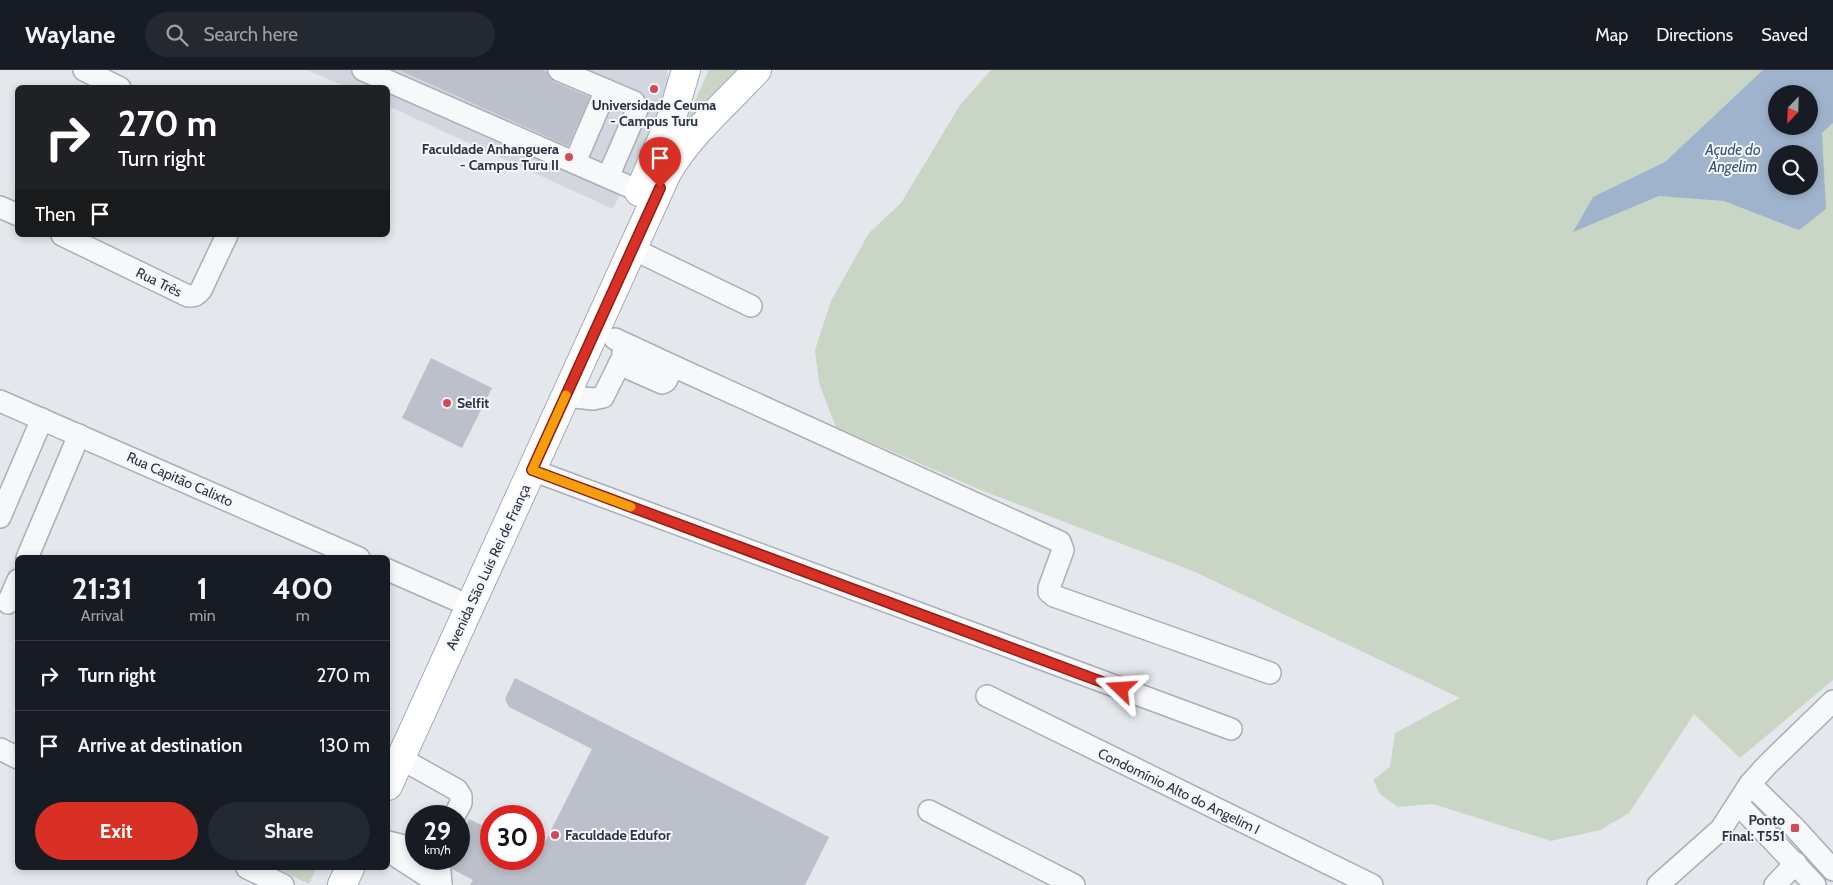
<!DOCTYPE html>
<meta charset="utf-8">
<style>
body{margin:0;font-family:Cabin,sans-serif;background:#242831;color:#f1f3f6;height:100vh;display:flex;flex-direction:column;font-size:19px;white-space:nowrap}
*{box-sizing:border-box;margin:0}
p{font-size:16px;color:#9ea1a6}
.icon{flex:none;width:28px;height:28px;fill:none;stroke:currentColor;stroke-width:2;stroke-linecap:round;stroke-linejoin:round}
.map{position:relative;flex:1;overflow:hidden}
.details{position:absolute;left:15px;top:485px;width:375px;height:315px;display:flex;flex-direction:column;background:#171b24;border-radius:8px;box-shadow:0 2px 8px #0003}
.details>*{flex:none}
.guide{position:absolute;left:15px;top:15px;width:375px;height:152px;border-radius:8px;box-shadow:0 2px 8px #0003;background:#202124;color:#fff;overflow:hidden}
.needle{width:32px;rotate:203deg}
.fabs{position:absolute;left:1768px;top:15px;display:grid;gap:10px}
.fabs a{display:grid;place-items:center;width:50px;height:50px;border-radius:50%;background:#171b24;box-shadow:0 2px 8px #0003;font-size:25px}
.speed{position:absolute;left:405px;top:735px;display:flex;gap:10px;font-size:25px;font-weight:700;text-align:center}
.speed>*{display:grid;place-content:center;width:65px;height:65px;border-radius:50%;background:#171b24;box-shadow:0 2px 8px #0003;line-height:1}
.speed small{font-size:12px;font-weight:400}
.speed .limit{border:8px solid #d22;background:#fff;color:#111}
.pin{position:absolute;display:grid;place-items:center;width:42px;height:42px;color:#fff;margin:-51px -21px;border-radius:50% 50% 50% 0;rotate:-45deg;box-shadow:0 0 5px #0007}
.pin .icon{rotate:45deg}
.me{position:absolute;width:55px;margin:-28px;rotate:290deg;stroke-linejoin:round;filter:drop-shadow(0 0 4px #0008)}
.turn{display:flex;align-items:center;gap:18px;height:105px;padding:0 20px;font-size:22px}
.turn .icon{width:65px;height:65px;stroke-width:2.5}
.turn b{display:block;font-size:35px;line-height:42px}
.then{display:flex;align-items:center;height:48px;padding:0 20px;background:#0003;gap:10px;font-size:19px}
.eta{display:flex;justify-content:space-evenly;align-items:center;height:85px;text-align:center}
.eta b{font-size:30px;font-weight:700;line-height:35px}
.cta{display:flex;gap:10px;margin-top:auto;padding:10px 20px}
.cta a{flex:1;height:58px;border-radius:30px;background:#d93025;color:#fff;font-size:20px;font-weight:700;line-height:58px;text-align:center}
.cta a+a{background:#242831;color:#f1f3f6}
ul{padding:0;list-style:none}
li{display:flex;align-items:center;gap:15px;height:70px;padding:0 20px;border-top:1px solid #363941}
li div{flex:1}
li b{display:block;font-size:19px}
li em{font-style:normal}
header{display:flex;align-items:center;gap:30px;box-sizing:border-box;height:70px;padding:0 25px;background:#171b24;border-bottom:1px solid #363941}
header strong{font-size:24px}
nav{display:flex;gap:28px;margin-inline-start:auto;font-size:18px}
.search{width:350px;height:45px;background:#242831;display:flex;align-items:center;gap:12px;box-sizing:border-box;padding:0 18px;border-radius:28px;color:#9ea1a6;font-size:19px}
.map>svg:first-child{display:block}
.built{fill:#d2d6de}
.green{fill:#c9d6c5;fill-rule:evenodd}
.water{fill:#9fb4cc;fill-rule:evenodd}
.building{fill:#bbc0ca}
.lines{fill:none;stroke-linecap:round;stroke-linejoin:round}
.minor-casing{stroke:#a9aeb7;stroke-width:24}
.major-casing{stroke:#a3abb8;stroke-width:30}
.minor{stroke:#f7f8fa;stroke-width:21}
.major{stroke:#fff;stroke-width:28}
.route-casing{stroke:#8d1f18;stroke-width:12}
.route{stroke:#d93025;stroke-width:9}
.slow{stroke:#f59e0b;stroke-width:9}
.poi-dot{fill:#d1495b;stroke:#f4f6f9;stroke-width:2}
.labels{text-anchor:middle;stroke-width:4;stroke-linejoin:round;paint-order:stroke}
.poi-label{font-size:14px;font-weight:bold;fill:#2b3445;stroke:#f4f6f9;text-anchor:end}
.street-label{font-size:14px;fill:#2b3445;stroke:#f4f6f9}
.water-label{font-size:15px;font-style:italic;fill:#34527a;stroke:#f4f6f9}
</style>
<header>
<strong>Waylane</strong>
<div class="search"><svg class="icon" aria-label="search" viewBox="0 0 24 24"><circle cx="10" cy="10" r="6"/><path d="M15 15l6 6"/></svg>Search here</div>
<nav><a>Map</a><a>Directions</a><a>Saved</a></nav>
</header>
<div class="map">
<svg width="1833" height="815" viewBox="0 0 1833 815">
<rect width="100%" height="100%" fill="#e4e7ec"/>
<polygon class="built" points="307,0 667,0 668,9 666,29 613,139 388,36 388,18 347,17"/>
<g class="green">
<polygon points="709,0 744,0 681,64 682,59"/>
<path d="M 991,0 L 1833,0 L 1833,610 L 1740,688 L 1694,644 L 1629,743 L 1600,760 L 1551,771 L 1433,734 L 1398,737 L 1380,724 L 1373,710 L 1390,697 L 1395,663 L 1460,628 L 1193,501 L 978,419 L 836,357 L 819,313 L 815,280 L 831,231 L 869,163 L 901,133 L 960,35 ZM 1776,24 L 1809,24 L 1809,56 L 1776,56 ZM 1776,84 L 1809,84 L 1809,116 L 1776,116 Z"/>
<polygon points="276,798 316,798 309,814"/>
</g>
<path class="water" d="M 1763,0 L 1833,0 L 1833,53 L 1822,63 L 1826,139 L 1799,160 L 1724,131 L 1659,126 L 1573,162 L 1593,127 L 1665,92 ZM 1776,24 L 1809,24 L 1809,56 L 1776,56 ZM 1776,84 L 1809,84 L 1809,116 L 1776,116 Z"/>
<g class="building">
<polygon points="399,0 543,0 547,2 549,8 554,12 590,27 568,76"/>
<polygon points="431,288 492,318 462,378 402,348"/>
<polygon points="515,608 829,767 805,815 470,815 473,810 452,799 452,789 459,789 459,772 469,749 491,760 491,789 534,789 534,782 539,784 592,679 509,637 505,629"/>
</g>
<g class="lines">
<g class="minor-casing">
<g id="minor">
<polyline points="84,0 120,18"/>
<polyline points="363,0 639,121"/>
<polyline points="559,0 634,32 637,40 608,107"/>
<polyline points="575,92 606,20"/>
<polyline points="0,137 18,145"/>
<path d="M 62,165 L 188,226 C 195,226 197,225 201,220 L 227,165"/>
<polyline points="633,179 751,236"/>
<polyline points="615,269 673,296 666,311 662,313 619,294"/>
<polyline points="673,296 1060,472 1063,480 1049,518 1049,522 1054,526 1270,603"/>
<polyline points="566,326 593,329 603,327 623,287 623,282"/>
<polyline points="0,331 359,488"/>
<polyline points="532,400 1231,659"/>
<polyline points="0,447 42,349"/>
<polyline points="27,488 79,365"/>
<polyline points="388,500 454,529"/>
<polyline points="8,533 18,510"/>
<polyline points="987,626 1372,815"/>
<polyline points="0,679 18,688"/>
<polyline points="400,688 457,720 461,726 461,733 454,746"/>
<polyline points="1750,714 1795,758 1833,800"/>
<polyline points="1738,734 1815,815"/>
<polyline points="929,741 1074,815"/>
<polyline points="388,772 416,779"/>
<polyline points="388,781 441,815"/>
<polyline points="439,789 441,815"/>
<polyline points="247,798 283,815"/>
<polyline points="1658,815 1721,759 1750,714 1767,695 1833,631"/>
<polyline points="1775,815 1796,793"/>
</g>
</g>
<g class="major-casing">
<g id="major">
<polyline points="639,122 673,44 686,0"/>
<path d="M 388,716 L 667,103 C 690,63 726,34 757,0"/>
<polyline points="342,815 350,798"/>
</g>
</g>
<use href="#minor" class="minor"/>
<use href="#major" class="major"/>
</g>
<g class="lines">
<g class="route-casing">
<polyline id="route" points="660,118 532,400 1121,619"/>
</g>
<use href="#route" class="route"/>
<polyline class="slow" points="566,325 532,400 631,437"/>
</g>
<g class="poi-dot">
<circle cx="654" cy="19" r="5"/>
<circle cx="569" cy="87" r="5"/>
<circle cx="447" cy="333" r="5"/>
<rect x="1790" y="753" width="10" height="10" rx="2.5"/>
<circle cx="555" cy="765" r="5"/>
</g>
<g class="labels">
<g class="poi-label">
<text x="654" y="40" text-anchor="middle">Universidade Ceuma<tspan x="654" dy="16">- Campus Turu</tspan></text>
<text x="559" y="84">Faculdade Anhanguera<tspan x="559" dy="16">- Campus Turu II</tspan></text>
<text x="457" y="338" text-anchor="start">Selfit</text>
<text x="1785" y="755">Ponto<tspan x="1785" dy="16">Final: T551</tspan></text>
<text x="565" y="770" text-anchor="start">Faculdade Edufor</text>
</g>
<g class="street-label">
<text transform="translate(159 212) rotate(26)" y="5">Rua Três</text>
<text transform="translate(180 409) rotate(24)" y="5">Rua Capitão Calixto</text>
<text transform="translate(488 497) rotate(-65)" y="5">Avenida São Luís Rei de França</text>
<text transform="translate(1179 721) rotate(26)" y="5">Condomínio Alto do Angelim I</text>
</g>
<g class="water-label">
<text x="1733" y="85">Açude do<tspan x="1733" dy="17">Angelim</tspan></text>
</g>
</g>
</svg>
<div class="fabs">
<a><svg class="needle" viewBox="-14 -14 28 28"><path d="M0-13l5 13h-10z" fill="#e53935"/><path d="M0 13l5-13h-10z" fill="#9ea1a6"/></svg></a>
<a><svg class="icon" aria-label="search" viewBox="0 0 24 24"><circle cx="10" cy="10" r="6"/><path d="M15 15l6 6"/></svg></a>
</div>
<div class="speed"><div>29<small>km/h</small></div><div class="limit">30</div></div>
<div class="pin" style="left:660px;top:118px;background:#d93025"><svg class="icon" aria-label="arrive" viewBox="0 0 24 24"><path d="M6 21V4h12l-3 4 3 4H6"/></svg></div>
<svg class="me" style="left:1121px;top:619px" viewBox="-20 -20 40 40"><path d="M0-17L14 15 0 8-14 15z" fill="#d93025" stroke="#fff" stroke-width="4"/></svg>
<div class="guide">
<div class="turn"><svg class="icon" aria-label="right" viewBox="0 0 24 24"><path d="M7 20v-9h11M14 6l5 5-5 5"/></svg><div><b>270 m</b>Turn right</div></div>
<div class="then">Then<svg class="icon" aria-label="arrive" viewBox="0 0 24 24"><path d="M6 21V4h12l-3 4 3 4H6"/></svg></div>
</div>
<section class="details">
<div class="eta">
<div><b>21:31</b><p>Arrival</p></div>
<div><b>1</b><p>min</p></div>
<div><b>400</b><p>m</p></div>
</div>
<ul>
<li><svg class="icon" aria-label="right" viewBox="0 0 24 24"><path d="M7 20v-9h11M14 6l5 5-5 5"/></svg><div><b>Turn right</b></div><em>270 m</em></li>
<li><svg class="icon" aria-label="arrive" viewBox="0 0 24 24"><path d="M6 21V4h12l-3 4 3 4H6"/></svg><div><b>Arrive at destination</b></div><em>130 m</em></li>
</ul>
<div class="cta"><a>Exit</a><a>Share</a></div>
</section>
</div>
